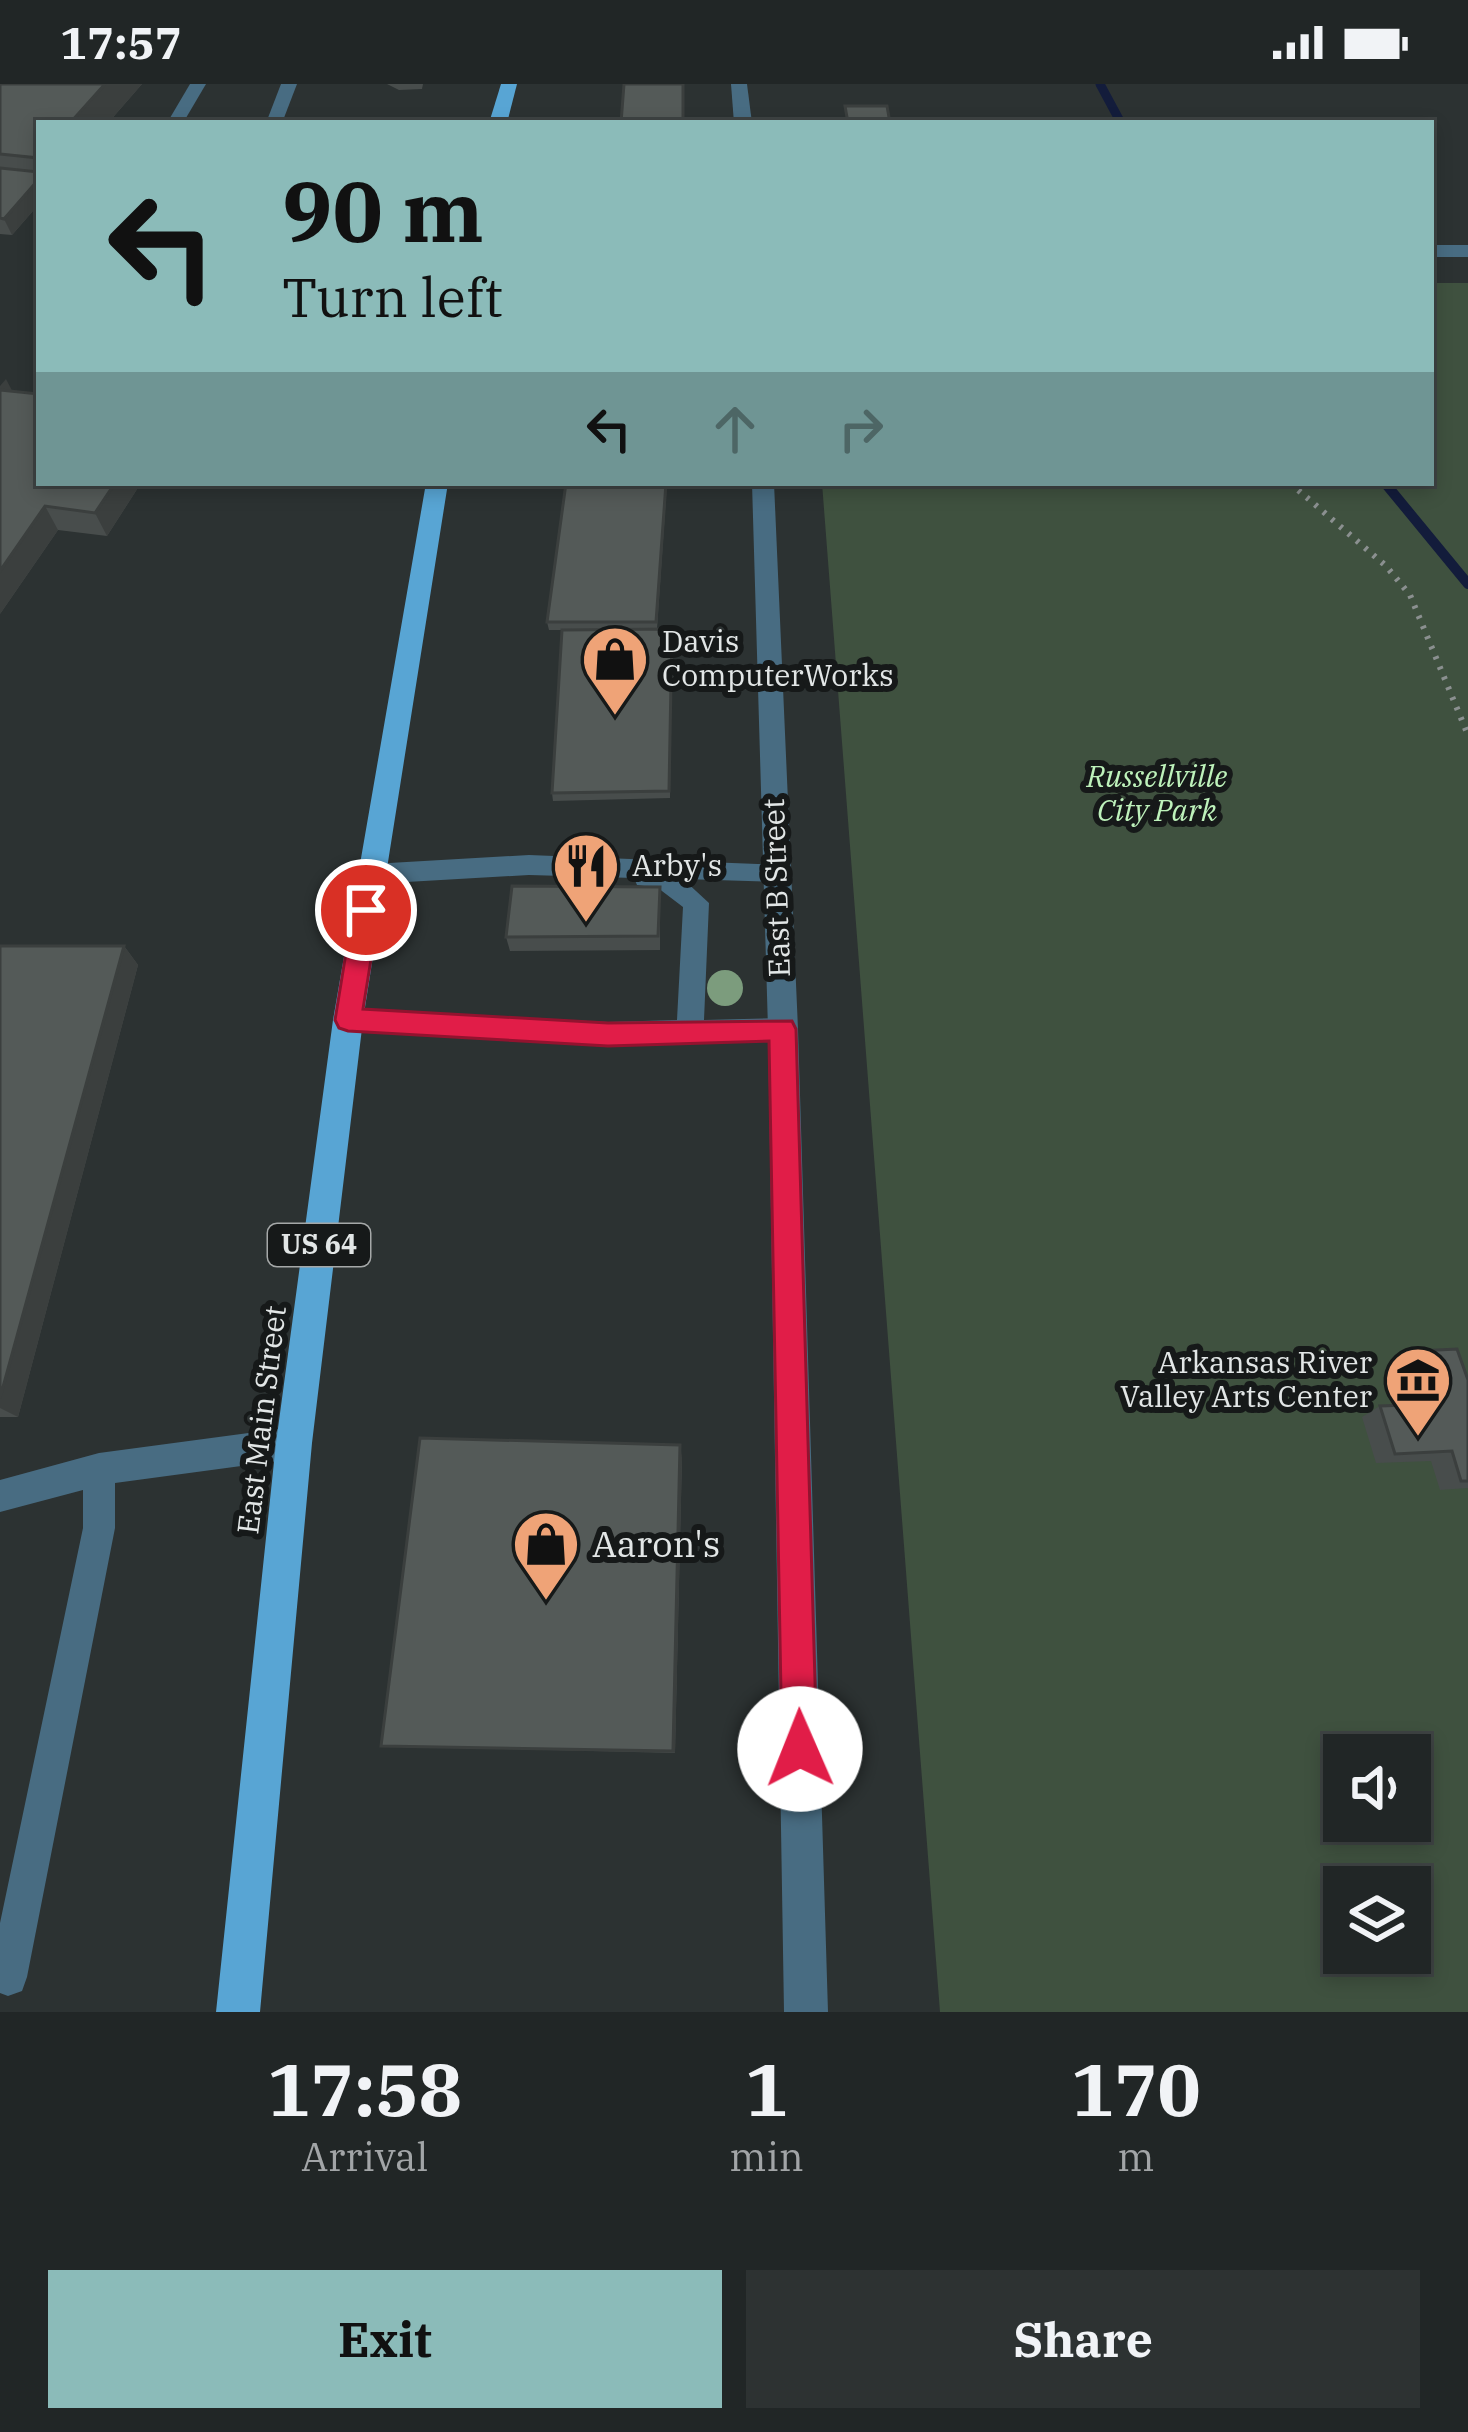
<!DOCTYPE html>
<style>
body{margin:0;font-family:"IBM Plex Serif",serif;background:#2d3232;color:#f1f3f6;height:100vh;display:flex;flex-direction:column;font-size:45px;white-space:nowrap}
*{box-sizing:border-box;margin:0}
p{font-size:39px;color:#a2a5a7}
.icon{flex:none;width:66px;height:66px;fill:none;stroke:currentColor;stroke-width:2;stroke-linecap:round;stroke-linejoin:round}
.map{position:relative;height:1928px;overflow:hidden}
.side{display:flex;flex-direction:column;background:#212626;flex:1}
.side>*{flex:none}
.top-card{position:absolute;left:36px;top:36px;width:1398px;height:366px;border-radius:0px;box-shadow:0 6px 18px #0003,0 0 0 3px #3e4343;background:#8bbbb9;color:#111;overflow:hidden}
.tools{position:absolute;left:1323px;top:1650px;display:grid;gap:24px}
.tools a{display:grid;place-items:center;width:108px;height:108px;border-radius:0px;background:#212626;box-shadow:0 6px 18px #0003,0 0 0 3px #3e4343;font-size:60px}
.pin{position:absolute;display:grid;place-items:center;width:102px;height:102px;color:#fff;margin:-51px;border:6px solid #fff;border-radius:50%;box-shadow:0 3px 12px #0007}
.me{position:absolute;width:132px;margin:-66px;rotate:359deg;stroke-linejoin:round;filter:drop-shadow(0 0 9px #0008)}
.turn{display:flex;align-items:center;gap:42px;height:252px;padding:0 48px;font-size:54px}
.turn .icon{width:156px;height:156px;stroke-width:2.5}
.turn b{display:block;font-size:84px;line-height:102px}
.lanes{display:flex;align-items:center;height:114px;padding:0 48px;background:#0003;justify-content:center;gap:60px;direction:ltr}
.lanes .off{opacity:.35}
.eta{display:flex;justify-content:space-evenly;align-items:center;height:204px;text-align:center}
.eta b{font-size:72px;font-weight:700;line-height:84px}
.button{display:flex;gap:24px;margin-top:auto;padding:24px 48px}
.button a{flex:1;height:138px;border-radius:0px;background:#8bbbb9;color:#111;font-size:48px;font-weight:700;line-height:138px;text-align:center}
.button a+a{background:#2d3232;color:#f1f3f6}
.status{display:flex;justify-content:space-between;align-items:center;height:84px;padding:0 60px;background:#212626;direction:ltr}
.status svg{height:33px;fill:currentColor}
.map>svg:first-child{display:block}
.green{fill:#3f513f;fill-rule:evenodd}
.lines{fill:none;stroke-linecap:round;stroke-linejoin:round}
.stream-far1{stroke:#131c3b;stroke-width:9}
.stream{stroke:#131c3b;stroke-width:10}
.path{stroke:#8b9090;stroke-width:6;stroke-dasharray:3 8;stroke-linecap:butt}
.lane{fill:#486c82;fill-rule:evenodd}
.street{fill:#486c82;fill-rule:evenodd}
.primary{fill:#58a5d4;fill-rule:evenodd}
.tree{fill:#7c9c7d}
.wall{fill:#484d4c}
.shaded-wall{fill:#3b3f3e}
.building{fill:#545a58;stroke:#3b3f3e;stroke-width:3}
.route{fill:#e11d48;stroke:#92132f;stroke-width:3}
.labels{text-anchor:middle;stroke-width:12;stroke-linejoin:round;paint-order:stroke}
.shield{fill:#161919;stroke:#a5a8a8;stroke-width:3}
.shield-label{font-size:27px;font-weight:bold;fill:#e2e6e6}
.poi-label{font-size:30px;fill:#e2e6e6;stroke:#161919;text-anchor:start}
.park-label{font-size:30px;font-style:italic;fill:#bef2bb;stroke:#161919}
.street-label{font-size:30px;fill:#e2e6e6;stroke:#161919}
.near-poi-label{font-size:36px;fill:#e2e6e6;stroke:#161919;text-anchor:start}
</style>
<div class="status"><b>17:57</b><svg viewBox="0 0 49 12"><path d="M0 12V9h3v3zM5 12V6h3v6zM10 12V3h3v9zM15 12V0h3v12zM26 1h20v11H26zM47 4h2v5h-2z"/></svg></div>
<div class="map">
<svg width="1468" height="1928" viewBox="0 0 1468 1928">
<rect width="100%" height="100%" fill="#2c3232"/>
<path class="green" d="M 1431,199 L 1468,199 L 1468,1928 L 940,1928 L 822,399 L 1431,399 ZM 1344,1671 L 1410,1671 L 1410,1737 L 1344,1737 ZM 1344,1803 L 1410,1803 L 1410,1869 L 1344,1869 Z"/>
<g class="lines">
<polyline class="stream-far1" points="1100,0 1121,39"/>
<polyline class="stream" points="1385,399 1468,500"/>
<polyline class="path" points="1290,399 1386,482 1410,511 1468,651"/>
<g class="lane">
<polygon points="190,0 206,0 183,39 167,39"/>
<polygon points="281,0 297,0 282,39 266,39"/>
<polygon points="529,771 786,781 789,788 777,798 683,795 709,819 704,936 783,934 792,937 796,945 792,953 608,962 339,944 335,936 339,928 348,925 608,938 677,936 683,823 658,804 637,801 634,794 529,791 372,800 360,790 372,780"/>
<polygon points="294,1343 305,1348 310,1359 305,1370 294,1375 115,1399 115,1444 27,1893 22,1907 8,1912 0,1909 0,1839 83,1444 83,1406 0,1428 0,1396 99,1369"/>
</g>
<g class="street">
<polygon points="731,0 747,0 752,39 734,39"/>
<rect x="1431" y="161" width="37" height="12"/>
<polygon points="752,399 774,399 798,945 828,1928 784,1928 768,945"/>
</g>
<g class="primary">
<polygon points="501,0 517,0 507,39 489,39"/>
<polygon points="426,399 448,399 363,936 312,1359 260,1928 216,1928 276,1359 333,936"/>
</g>
</g>
<circle class="tree" cx="725" cy="904" r="18"/>
<g class="wall">
<polygon points="0,0 142,0 108,39 39,39 39,120 12,151 0,150"/>
<polygon points="387,0 423,0 422,5 399,6"/>
<polygon points="39,399 141,399 107,452 58,446 0,530"/>
<polygon points="667,399 657,545 672,545 670,714 553,717 552,709 618,546 549,546 547,538"/>
<polygon points="660,803 660,866 510,867 506,853"/>
<polygon points="0,862 124,862 138,881 18,1333 0,1333"/>
<polygon points="1418,1267 1468,1292 1468,1404 1440,1406 1431,1377 1376,1379 1362,1333 1380,1322 1413,1321 1399,1279"/>
<polygon points="682,1373 675,1669 381,1662"/>
</g>
<g class="shaded-wall">
<polygon points="105,0 142,0 108,39 70,39"/>
<polygon points="39,95 39,120 12,151 4,135"/>
<polygon points="6,295 18,318 0,310 0,302"/>
<polygon points="115,399 141,399 107,452 95,429"/>
<polygon points="45,422 58,446 0,530 0,487"/>
<polygon points="124,862 138,881 18,1333 0,1324 0,1314"/>
<polygon points="680,1361 682,1373 675,1669 673,1667"/>
</g>
<g class="building">
<polygon points="0,0 105,0 70,39 39,39 39,74 0,70"/>
<polygon points="624,0 683,0 683,39 621,39"/>
<polygon points="845,22 887,22 890,39 848,39"/>
<polygon points="0,84 39,88 39,95 4,135 0,134"/>
<polygon points="0,306 39,310 39,399 115,399 95,429 45,422 0,487"/>
<polygon points="566,399 666,399 656,538 547,538"/>
<polygon points="672,545 669,707 552,709 562,546"/>
<polygon points="512,802 660,803 658,852 506,853"/>
<polygon points="0,862 124,862 0,1314"/>
<polygon points="1457,1265 1468,1296 1468,1397 1461,1397 1452,1367 1395,1370 1380,1322 1435,1320 1418,1267"/>
<polygon points="420,1354 680,1361 673,1667 381,1662"/>
</g>
<polygon class="route" points="366,816 379,826 363,925 608,939 792,937 796,945 817,1665 812,1678 800,1683 787,1678 782,1665 769,957 608,962 348,947 339,944 335,936 353,826"/>
<defs>
<g id="shop-pin" transform="scale(3.45)"><path d="M0 17L-7.5 6A9.5 9.5 0 1 1 7.5 6Z" fill="#efa377" stroke="#161919"/><path d="M-5-2.5h2.3a2.7 3.5 0 0 1 5.4 0H5L5.5 6h-11ZM-1.5-2.5h3a1.5 2.3 0 0 0-3 0Z" fill="#111"/></g>
<g id="restaurant-pin" transform="scale(3.45)"><path d="M0 17L-7.5 6A9.5 9.5 0 1 1 7.5 6Z" fill="#efa377" stroke="#161919"/><path d="M-5-6h1v4h1v-4h1v4h1v-4h1v5L-1.5 .5V6h-2V.5L-5-1ZM5-6V6H3V1.5H1.5Q1.5-4 5-6Z" fill="#111"/></g>
<g id="museum-pin" transform="scale(3.45)"><path d="M0 17L-7.5 6A9.5 9.5 0 1 1 7.5 6Z" fill="#efa377" stroke="#161919"/><path d="M0-6L6-3V-2H-6V-3ZM-5-1h2V3h-2ZM-1-1h2V3h-2ZM3-1h2V3H3ZM-6 4H6V6H-6Z" fill="#111"/></g>
</defs>
<g fill-rule="evenodd">
<use href="#shop-pin" x="615" y="575"/>
<use href="#restaurant-pin" x="586" y="782"/>
<use href="#museum-pin" x="1418" y="1296"/>
<use href="#shop-pin" x="546" y="1460"/>
</g>
<g class="labels">
<rect class="shield" x="268" y="1140" width="102" height="42" rx="9"/>
<g class="shield-label">
<text x="319" y="1170">US 64</text>
</g>
<g class="poi-label">
<text x="662" y="568">Davis<tspan x="662" dy="34">ComputerWorks</tspan></text>
<text x="632" y="792">Arby's</text>
<text x="1372" y="1289" text-anchor="end">Arkansas River<tspan x="1372" dy="34">Valley Arts Center</tspan></text>
</g>
<g class="park-label">
<text x="1157" y="703">Russellville<tspan x="1157" dy="34">City Park</tspan></text>
</g>
<g class="street-label">
<text transform="translate(777 804) rotate(-92)" y="10">East B Street</text>
<text transform="translate(262 1336) rotate(-83)" y="10">East Main Street</text>
</g>
<g class="near-poi-label">
<text x="592" y="1473">Aaron's</text>
</g>
</g>
</svg>
<div class="tools">
<a><svg class="icon" aria-label="sound" viewBox="0 0 24 24"><path d="M4 9h4l5-4v14l-5-4H4zM17 9q2 3 0 6"/></svg></a>
<a><svg class="icon" aria-label="layers" viewBox="0 0 24 24"><path d="M12 4l9 5-9 5-9-5zM3 14l9 5 9-5"/></svg></a>
</div>
<div class="pin" style="left:366px;top:826px;background:#d93025"><svg class="icon" aria-label="arrive" viewBox="0 0 24 24"><path d="M6 21V4h12l-3 4 3 4H6"/></svg></div>
<svg class="me" style="left:800px;top:1665px" viewBox="-20 -20 40 40"><circle r="19" fill="#fff"/><path d="M0-13L10 11 0 6-10 11z" fill="#e11d48"/></svg>
<div class="top-card">
<div class="turn"><svg class="icon" aria-label="left" viewBox="0 0 24 24"><path d="M17 20v-9H6M10 6l-5 5 5 5"/></svg><div><b>90 m</b>Turn left</div></div>
<div class="lanes"><svg class="icon" aria-label="left" viewBox="0 0 24 24"><path d="M17 20v-9H6M10 6l-5 5 5 5"/></svg><svg class="icon off" aria-label="ahead" viewBox="0 0 24 24"><path d="M12 20V5M6 11l6-6 6 6"/></svg><svg class="icon off" aria-label="right" viewBox="0 0 24 24"><path d="M7 20v-9h11M14 6l5 5-5 5"/></svg></div>
</div>
</div>
<section class="side">
<div class="eta">
<div><b>17:58</b><p>Arrival</p></div>
<div><b>1</b><p>min</p></div>
<div><b>170</b><p>m</p></div>
</div>
<div class="button"><a>Exit</a><a>Share</a></div>
</section>
